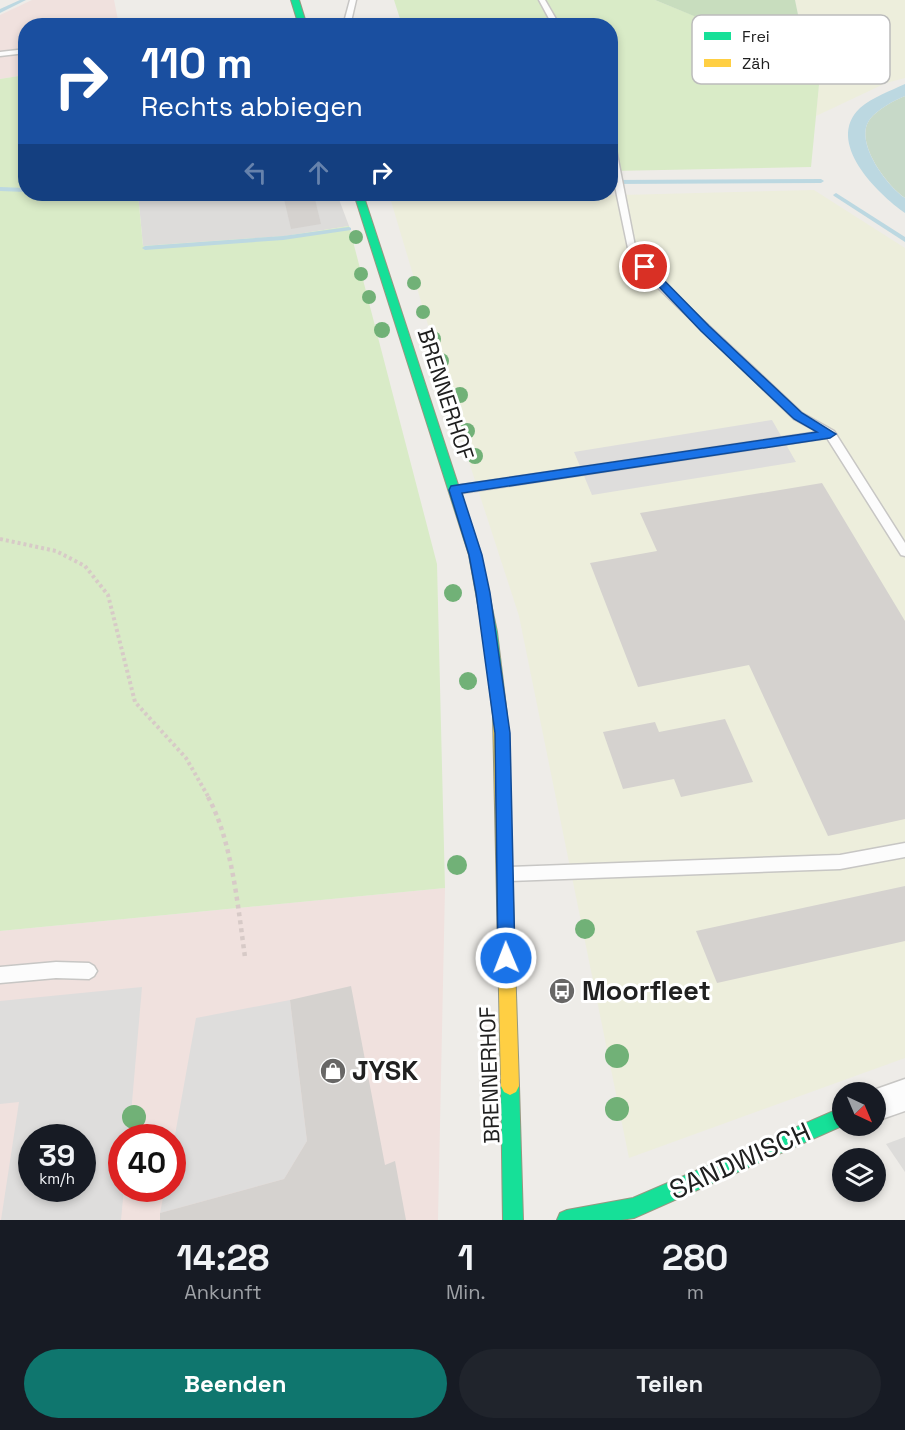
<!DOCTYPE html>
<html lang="de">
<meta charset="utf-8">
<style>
body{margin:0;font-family:"Space Grotesk",sans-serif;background:#20242c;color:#f1f3f6;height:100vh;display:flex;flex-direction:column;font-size:22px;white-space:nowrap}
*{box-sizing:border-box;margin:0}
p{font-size:20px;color:#9ea1a6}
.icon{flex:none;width:33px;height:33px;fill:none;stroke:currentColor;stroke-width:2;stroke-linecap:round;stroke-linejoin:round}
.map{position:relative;height:1220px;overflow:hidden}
.side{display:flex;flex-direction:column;background:#171b24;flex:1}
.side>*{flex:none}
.top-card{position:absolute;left:18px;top:18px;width:600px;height:183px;border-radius:24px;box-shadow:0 3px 9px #0003;background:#1a4fa0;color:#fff;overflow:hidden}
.needle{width:39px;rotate:136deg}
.tools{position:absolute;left:832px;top:1082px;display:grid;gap:12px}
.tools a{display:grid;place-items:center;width:54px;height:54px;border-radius:50%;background:#171b24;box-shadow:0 3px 9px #0003;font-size:30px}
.speed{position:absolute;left:18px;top:1124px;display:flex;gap:12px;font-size:30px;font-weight:700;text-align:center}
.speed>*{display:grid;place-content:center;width:78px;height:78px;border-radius:50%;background:#171b24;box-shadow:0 3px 9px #0003;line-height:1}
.speed small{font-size:15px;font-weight:400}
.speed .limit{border:9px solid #d22;background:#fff;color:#111}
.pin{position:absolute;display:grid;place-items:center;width:51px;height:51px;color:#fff;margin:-26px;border:3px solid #fff;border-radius:50%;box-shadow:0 2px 6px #0007}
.me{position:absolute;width:66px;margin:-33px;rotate:359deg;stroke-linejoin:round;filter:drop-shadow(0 0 4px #0008)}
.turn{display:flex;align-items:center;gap:21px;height:126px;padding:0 24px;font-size:27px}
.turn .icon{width:78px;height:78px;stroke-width:2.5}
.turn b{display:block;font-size:42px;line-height:51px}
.lanes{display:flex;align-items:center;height:57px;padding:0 24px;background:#0003;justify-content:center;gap:30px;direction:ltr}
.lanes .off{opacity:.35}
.eta{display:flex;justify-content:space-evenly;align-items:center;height:102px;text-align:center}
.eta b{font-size:36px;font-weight:600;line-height:42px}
.primary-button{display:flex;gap:12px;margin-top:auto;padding:12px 24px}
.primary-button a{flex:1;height:69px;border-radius:36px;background:#0f766e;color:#fff;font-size:24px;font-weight:600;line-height:69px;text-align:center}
.primary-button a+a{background:#20242c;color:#f1f3f6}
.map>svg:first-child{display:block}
.residential{fill:#dddcda}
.commercial{fill:#f0e1de;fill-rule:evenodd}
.farmland{fill:#edeedc}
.grass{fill:#d9ebc7}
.forest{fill:#c8ddbe}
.cemetery{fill:#c7d9c8}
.parking{fill:#dedddc;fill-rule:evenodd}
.water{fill:#bcd8e1}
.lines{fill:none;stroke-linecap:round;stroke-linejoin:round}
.stream{fill:#bcd8e1;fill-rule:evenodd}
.building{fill:#d5d2cf}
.lane-casing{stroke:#c7c6c4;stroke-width:3}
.street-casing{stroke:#c7c6c4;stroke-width:3}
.fast-casing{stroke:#959880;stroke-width:2}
.slow-casing{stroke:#959880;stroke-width:2}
.path-far1{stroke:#d7cac7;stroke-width:4;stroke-dasharray:3 3;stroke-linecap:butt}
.path{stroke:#d7cac7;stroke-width:4.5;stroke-dasharray:4 4;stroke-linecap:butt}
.lane{fill:#fcfcfc;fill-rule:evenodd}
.street{fill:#fcfcfc;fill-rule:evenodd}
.fast{fill:#16e098;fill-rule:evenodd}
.slow{fill:#ffcf43;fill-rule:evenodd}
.tree{fill:#71b177}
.route{fill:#1a73e8;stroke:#114b97;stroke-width:1.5}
.labels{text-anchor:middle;stroke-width:6;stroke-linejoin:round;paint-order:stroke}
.street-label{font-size:22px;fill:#202020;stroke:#fff}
.near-poi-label{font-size:27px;font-weight:bold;fill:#202020;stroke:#fff;text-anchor:start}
.near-street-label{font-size:27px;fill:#202020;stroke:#fff}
.key{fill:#fff;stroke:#bcbcbc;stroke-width:1.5}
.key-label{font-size:16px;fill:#202020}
</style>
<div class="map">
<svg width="905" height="1220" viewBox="0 0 905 1220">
<rect width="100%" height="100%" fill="#eeece8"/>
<g class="residential">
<polygon points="138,194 337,194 349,226 285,236 143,246"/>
<polygon points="905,1137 905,1172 886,1144"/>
</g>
<g class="commercial">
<polygon points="32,0 114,0 119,25 26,26 25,75 0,79 0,15"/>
<path d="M 445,888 L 438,1220 L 0,1220 L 0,931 ZM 32,1137 L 82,1137 L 82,1188 L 32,1188 ZM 122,1137 L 172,1137 L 172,1188 L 122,1188 Z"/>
</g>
<g class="farmland">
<polygon points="795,0 905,0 905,78 886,83 816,116 819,85 801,29"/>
<polygon points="814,190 905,248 905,1058 629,1158 519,616 469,462 391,201"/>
</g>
<g class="grass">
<polygon points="394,0 655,0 712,23 801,29 819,85 811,167 611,171 610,26 402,25"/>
<polygon points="25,75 26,194 138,194 143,246 285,236 349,226 437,564 445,888 0,931 0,79"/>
</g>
<polygon class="forest" points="655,0 795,0 801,29 711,23"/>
<path class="cemetery" d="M 905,96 L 905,198 C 887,186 853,141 870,119 C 878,109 893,101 905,96 Z"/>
<g class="parking">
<polygon points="772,420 796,462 592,495 574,452"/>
<path d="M 142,987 L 129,1137 L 122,1137 L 122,1188 L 124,1188 L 121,1220 L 1,1220 L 19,1102 L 0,1104 L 0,1001 ZM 32,1137 L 82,1137 L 82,1188 L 32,1188 Z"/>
<polygon points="290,1000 307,1141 284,1179 160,1213 165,1188 172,1188 173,1146 196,1018"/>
</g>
<path class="water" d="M 905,84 L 905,96 C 893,101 878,109 870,119 C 853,141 887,186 905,198 L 905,213 C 878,194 824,142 860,108 C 873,97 890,91 905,84 Z"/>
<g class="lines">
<g class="stream">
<polygon points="20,0 26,0 0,13 0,9"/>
<polygon points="610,180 821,179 824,181 821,183 610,184"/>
<polygon points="0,187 26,188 26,192 0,191"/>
<polygon points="836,193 905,237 905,242 834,196 833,195"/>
<polygon points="349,227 351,228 351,230 283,240 145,250 142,248 145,246 283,236"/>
</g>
</g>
<g class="building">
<polygon points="314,195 321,224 291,229 284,199"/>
<polygon points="822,483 905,621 905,819 828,836 749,665 638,687 590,563 657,551 640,513"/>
<polygon points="725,719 753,782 681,797 674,779 623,789 603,732 655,722 659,732"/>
<polygon points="905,886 905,941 717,983 696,931"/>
<polygon points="351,986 385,1165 395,1161 406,1220 160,1220 160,1213 284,1179 307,1141 290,1000"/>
</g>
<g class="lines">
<g class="lane-casing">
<g id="lane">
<polygon points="350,0 356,0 350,26 343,26"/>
<polygon points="539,0 545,0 560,26 553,26"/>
<polygon points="26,49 26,53 0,56 0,52"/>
<polygon points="610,137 614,139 636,251 661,281 802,413 834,431 905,543 905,556 901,555 827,438 455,494 451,493 450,490 455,486 818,432 794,419 733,360 655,285 629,253 610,162"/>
<polygon points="905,843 905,857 840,869 509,881 504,879 502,874 504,869 509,867 840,855"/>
<polygon points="56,962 89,963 94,966 97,971 94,976 89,979 56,978 0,983 0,967"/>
</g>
</g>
<g class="street-casing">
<polygon id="street" points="905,1079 905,1111 876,1121 876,1092 868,1092"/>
</g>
<g class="fast-casing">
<g id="fast">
<polygon points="291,0 299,0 307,26 299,26"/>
<polygon points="354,194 363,194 481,555 497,632 507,715 505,719 500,721 495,719 493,715 483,632 469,555"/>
<polygon points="510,1077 516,1080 519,1086 523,1220 503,1220 501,1086 504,1080"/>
<polygon points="843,1107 844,1125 634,1218 621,1220 557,1220 560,1213 567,1210 633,1198"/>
</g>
</g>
<g class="slow-casing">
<polygon id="slow" points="500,709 505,711 507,715 519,1086 516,1092 510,1095 504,1092 501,1086 493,715 495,711"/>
</g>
<polyline class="path-far1" points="0,539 56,551 85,566 108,595 135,702 186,758 209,798"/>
<path class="path" d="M 208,797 C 232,840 238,908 245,957"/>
<use href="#lane" class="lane"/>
<use href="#street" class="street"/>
<use href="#fast" class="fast"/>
<use href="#slow" class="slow"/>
</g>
<g class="tree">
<circle cx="356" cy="237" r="7"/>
<circle cx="361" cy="274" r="7"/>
<circle cx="414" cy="283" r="7"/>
<circle cx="369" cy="297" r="7"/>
<circle cx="423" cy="312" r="7"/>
<circle cx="382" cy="330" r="8"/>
<circle cx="433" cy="339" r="8"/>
<circle cx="441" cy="361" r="8"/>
<circle cx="460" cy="395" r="8"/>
<circle cx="467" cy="431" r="8"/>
<circle cx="475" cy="456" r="8"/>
<circle cx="453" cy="593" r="9"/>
<circle cx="468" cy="681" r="9"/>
<circle cx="457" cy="865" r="10"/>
<circle cx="585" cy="929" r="10"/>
<circle cx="617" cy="1056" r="12"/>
<circle cx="617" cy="1109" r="12"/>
<circle cx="134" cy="1117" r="12"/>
</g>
<polygon class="route" points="642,265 649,265 709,326 802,413 836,434 830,438 462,493 482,555 490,593 510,733 515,958 512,964 506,967 500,964 498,958 495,733 476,593 469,555 449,490 451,486 817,432 794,419 701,331 642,269"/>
<defs>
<g id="bus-disc" transform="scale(1.35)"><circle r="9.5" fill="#686766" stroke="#fff"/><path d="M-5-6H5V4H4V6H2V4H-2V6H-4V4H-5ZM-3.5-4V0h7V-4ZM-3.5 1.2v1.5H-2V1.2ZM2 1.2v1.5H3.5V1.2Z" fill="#fff"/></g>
<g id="shop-disc" transform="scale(1.35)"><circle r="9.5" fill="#686766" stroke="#fff"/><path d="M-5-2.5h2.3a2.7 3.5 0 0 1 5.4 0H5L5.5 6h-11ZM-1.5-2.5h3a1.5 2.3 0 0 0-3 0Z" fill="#fff"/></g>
</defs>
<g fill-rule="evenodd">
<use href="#bus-disc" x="562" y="991"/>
<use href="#shop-disc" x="333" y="1071"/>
</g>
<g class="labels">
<g class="street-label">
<text transform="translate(446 394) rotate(72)" y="8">BRENNERHOF</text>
<text transform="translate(489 1075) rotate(-92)" y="8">BRENNERHOF</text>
</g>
<g class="near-poi-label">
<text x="582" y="1000">Moorfleet</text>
<text x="352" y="1080">JYSK</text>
</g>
<g class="near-street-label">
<text transform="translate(740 1161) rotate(-24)" y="9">SANDWISCH</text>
</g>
</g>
<rect x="692" y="15" width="198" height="69" rx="9" class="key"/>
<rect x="704" y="32" width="27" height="8" fill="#16e098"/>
<rect x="704" y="59" width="27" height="8" fill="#ffcf43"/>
<g class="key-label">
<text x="742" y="42">Frei</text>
<text x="742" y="69">Zäh</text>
</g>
</svg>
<div class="tools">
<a><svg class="needle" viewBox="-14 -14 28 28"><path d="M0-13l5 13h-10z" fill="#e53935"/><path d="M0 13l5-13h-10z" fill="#9ea1a6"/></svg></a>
<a><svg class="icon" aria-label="layers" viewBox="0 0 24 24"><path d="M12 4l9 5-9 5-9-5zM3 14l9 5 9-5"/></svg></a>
</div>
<div class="speed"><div>39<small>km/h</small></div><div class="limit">40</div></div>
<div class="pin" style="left:645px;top:267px;background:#d93025"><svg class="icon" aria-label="arrive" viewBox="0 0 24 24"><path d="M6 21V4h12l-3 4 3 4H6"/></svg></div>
<svg class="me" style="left:506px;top:958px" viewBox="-20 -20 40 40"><circle r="17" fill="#1a73e8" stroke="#fff" stroke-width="3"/><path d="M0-11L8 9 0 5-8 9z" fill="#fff"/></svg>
<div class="top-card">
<div class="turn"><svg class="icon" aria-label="right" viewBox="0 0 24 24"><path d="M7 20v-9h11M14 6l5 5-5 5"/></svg><div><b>110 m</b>Rechts abbiegen</div></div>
<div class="lanes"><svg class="icon off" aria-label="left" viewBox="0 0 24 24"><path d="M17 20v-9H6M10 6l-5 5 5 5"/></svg><svg class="icon off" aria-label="ahead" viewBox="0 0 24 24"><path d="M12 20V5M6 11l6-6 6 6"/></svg><svg class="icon" aria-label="right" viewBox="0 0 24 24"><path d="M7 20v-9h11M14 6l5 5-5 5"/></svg></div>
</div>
</div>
<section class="side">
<div class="eta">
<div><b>14:28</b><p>Ankunft</p></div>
<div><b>1</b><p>Min.</p></div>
<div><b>280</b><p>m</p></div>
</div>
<div class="primary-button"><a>Beenden</a><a>Teilen</a></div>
</section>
